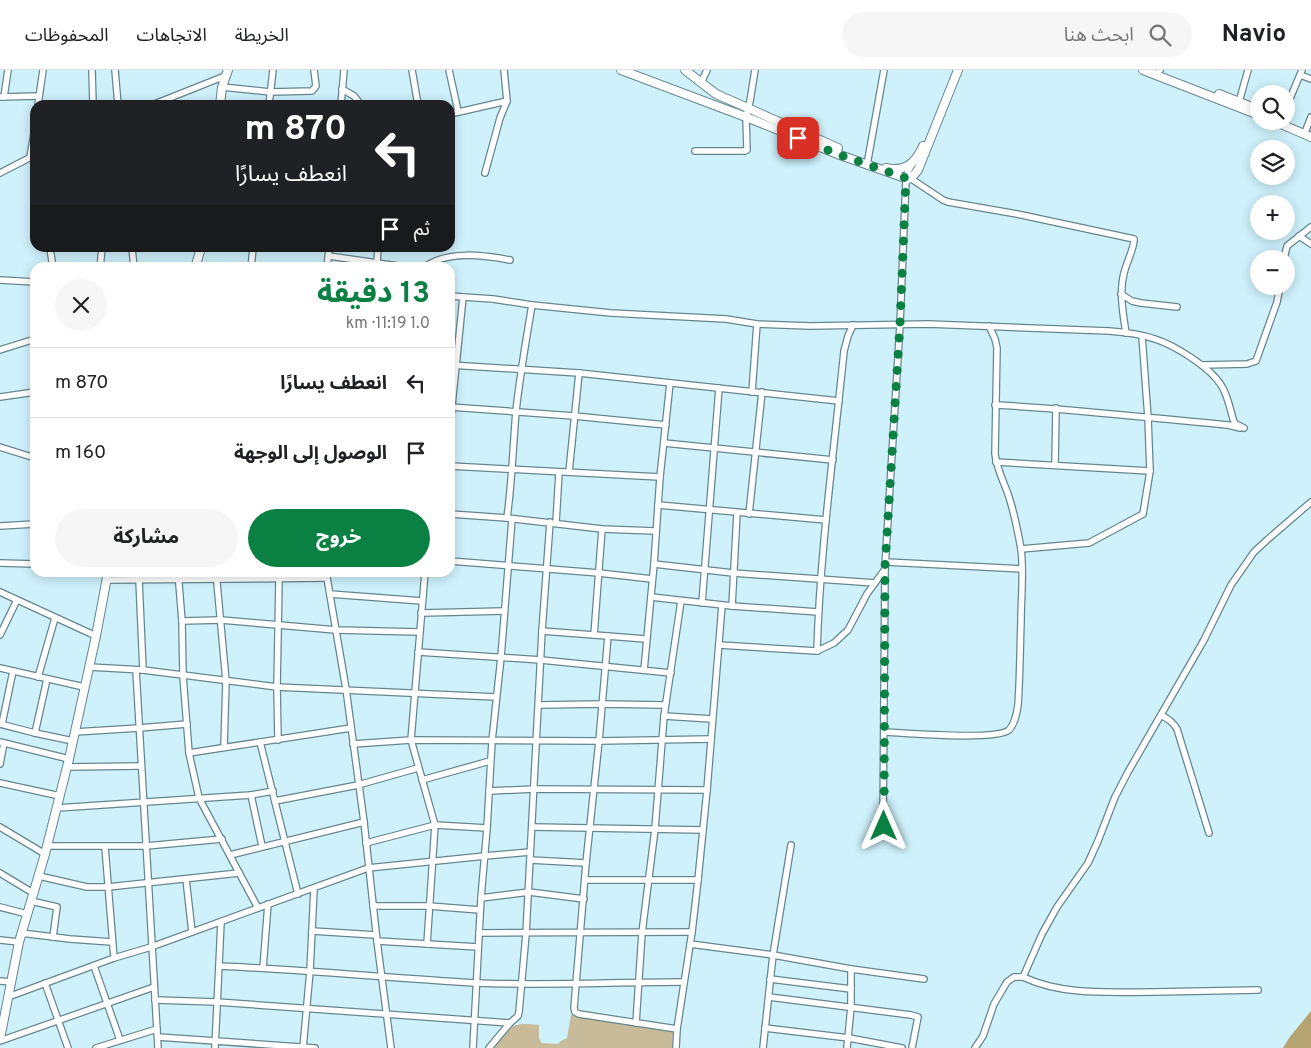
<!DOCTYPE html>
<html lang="ar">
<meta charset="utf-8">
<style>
body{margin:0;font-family:Overpass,"Noto Sans Arabic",sans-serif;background:#f6f6f6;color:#202124;direction:rtl;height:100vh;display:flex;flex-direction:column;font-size:19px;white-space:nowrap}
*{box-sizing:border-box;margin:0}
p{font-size:16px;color:#757577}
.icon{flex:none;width:28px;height:28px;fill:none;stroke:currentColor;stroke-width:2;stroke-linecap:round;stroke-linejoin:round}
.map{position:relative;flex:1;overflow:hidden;direction:ltr}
.drawer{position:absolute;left:30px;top:192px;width:425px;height:315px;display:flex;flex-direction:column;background:#fff;border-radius:15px;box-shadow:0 2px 12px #0003;direction:rtl}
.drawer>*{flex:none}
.banner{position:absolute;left:30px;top:30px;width:425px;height:152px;border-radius:15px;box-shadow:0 2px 12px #0003;direction:rtl;background:#202124;color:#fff;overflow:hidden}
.buttons{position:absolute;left:1250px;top:15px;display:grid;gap:10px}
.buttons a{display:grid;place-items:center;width:45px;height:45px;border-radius:50%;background:#fff;box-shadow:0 2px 12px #0003;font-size:25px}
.pin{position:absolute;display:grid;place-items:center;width:42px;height:42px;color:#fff;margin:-21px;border-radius:10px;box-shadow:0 2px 8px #0006}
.me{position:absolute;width:55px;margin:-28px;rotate:0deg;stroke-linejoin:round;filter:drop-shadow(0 0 4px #0008)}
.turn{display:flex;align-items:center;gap:18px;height:105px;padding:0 25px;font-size:22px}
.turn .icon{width:65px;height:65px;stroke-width:2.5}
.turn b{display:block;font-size:35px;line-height:42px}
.then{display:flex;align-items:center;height:48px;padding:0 25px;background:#0003;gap:10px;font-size:19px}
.round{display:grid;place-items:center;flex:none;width:52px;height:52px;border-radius:26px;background:#f6f6f6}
.summary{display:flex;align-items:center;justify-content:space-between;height:85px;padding:0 25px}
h1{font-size:30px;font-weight:700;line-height:38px;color:#0b8043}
.action{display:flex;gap:10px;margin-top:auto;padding:10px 25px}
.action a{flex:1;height:58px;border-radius:30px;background:#0b8043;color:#fff;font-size:20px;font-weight:700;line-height:58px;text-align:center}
.action a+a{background:#f6f6f6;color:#202124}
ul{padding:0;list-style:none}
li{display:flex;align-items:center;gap:15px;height:70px;padding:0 25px;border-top:1px solid #e0e0e0}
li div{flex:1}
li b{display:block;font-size:19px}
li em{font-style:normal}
header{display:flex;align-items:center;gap:30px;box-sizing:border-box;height:70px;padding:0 25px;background:#fff;border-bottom:1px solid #e0e0e0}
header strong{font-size:24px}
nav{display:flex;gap:28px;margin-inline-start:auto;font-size:18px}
.search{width:350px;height:45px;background:#f6f6f6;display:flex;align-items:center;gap:12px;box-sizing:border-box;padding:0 18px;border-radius:28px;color:#757577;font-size:19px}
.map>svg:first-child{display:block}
.green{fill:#c7bb9a}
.water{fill:#b5a472}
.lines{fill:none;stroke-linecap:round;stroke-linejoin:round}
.street-casing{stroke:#66868f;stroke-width:8}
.secondary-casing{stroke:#66868f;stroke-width:10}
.street{stroke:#fff;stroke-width:5.5}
.secondary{stroke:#fff;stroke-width:8}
.route{stroke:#0b8043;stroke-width:9;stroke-dasharray:0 16.2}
</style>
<header>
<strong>Navio</strong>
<div class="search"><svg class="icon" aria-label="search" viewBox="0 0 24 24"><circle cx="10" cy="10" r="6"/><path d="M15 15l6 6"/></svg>ابحث هنا</div>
<nav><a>الخريطة</a><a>الاتجاهات</a><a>المحفوظات</a></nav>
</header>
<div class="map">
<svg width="1311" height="978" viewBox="0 0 1311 978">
<rect width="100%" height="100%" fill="#cef1fb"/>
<path class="green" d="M 571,945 L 673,961 L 672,978 L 494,978 C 509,956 511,952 539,955 L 539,969 L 542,973 L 558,974 L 561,971 L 567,968 Z"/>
<polygon class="water" points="1311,941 1311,978 1283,978 1289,968"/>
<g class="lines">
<g class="street-casing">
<g id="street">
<polyline points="92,0 93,34"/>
<polyline points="115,0 118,35"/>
<polyline points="412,0 418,35"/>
<polyline points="449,0 458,41"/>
<polyline points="1159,1 1160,0"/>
<polyline points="1300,5 1311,9"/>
<polyline points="701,13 707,0"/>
<polyline points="222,17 270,22 312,21 316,16 314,0"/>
<polyline points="342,19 354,26 361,35"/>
<polyline points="0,27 39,26"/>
<polyline points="4,27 8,0"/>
<polyline points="1239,32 1248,0"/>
<polyline points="38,35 43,0"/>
<polyline points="152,35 225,6"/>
<polyline points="269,35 273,0"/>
<polyline points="341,35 344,0"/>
<polyline points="1286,38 1302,0"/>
<polyline points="450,44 507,31"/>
<polyline points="1306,60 1311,47"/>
<polyline points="695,81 745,81 747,80 746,47 750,31 755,0"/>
<polyline points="30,87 35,58"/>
<polyline points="867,95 884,0"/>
<polyline points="0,103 35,85"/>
<polyline points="485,103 500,48 507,31 504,0"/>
<path d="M 910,108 L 943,130 L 948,132 L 1017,144 L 1134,169 C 1135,176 1126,194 1124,203 C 1119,222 1123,244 1126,263"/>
<polyline points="1299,166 1311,174"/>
<polyline points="50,178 53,198"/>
<polyline points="132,178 134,198"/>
<polyline points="329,186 412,198"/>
<polyline points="1284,189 1287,176 1311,157"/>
<polyline points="377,193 378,178"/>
<polyline points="100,198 102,178"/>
<polyline points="251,198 253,178"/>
<polyline points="327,198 329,178"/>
<path d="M 423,198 C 447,180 483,185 510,190"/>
<polyline points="0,210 35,212"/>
<polyline points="1121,224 1132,231 1141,233 1177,237"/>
<polyline points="450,226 463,227 450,355"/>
<path d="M 463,227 L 493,229 L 532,235 L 611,243 L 726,249 L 757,254 L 810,256 L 928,254 L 1109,261 C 1124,262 1140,264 1155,269 C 1174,275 1210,297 1221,315 C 1228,325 1230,340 1234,352 L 1236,354 L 1244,358"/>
<polyline points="0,280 35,269"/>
<polyline points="450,295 579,303 839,331"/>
<polyline points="1202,295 1247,294 1256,291 1277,232 1280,216"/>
<polyline points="752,322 757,254"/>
<polyline points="0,327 35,322"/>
<path d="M 995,335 C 1073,339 1150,348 1228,355 L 1240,358"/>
<polyline points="450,337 574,346 666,355"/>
<polyline points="664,373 833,390"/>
<polyline points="0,377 35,388"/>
<polyline points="996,392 1150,401"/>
<polyline points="1055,395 1056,338"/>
<polyline points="450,396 660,407"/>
<polyline points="569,402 579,303"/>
<polyline points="658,435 826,450"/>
<polyline points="450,444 507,448 602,459 655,461"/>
<polyline points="749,444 762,322"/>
<path d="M 507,448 C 512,412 513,377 516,341 C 520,305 526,270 532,235"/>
<polyline points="556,453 559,402"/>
<polyline points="0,456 35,454"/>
<polyline points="1021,479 1089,473 1143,444 1150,401 1148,348 1142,266"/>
<polyline points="450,491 599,503 652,509"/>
<polyline points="886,492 1022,499"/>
<polyline points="0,493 35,494"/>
<polyline points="654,494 733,503 875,513"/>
<polyline points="178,502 182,551 183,606 189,683 199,728 258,838"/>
<polyline points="216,502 226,611 224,677"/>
<polyline points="326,502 346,619 364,752 377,871 391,978"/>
<polyline points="425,502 411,670 435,755 427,874"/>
<polyline points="106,510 327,508"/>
<polyline points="139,510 143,600"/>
<polyline points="0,522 96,566"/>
<polyline points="330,524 422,531"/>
<polyline points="651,527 732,536 818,542"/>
<polyline points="702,533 719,318"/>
<polyline points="732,536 737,443"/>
<polyline points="421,543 504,541"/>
<polyline points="182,551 221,550 336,560 419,562"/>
<polyline points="542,561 646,569"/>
<polyline points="0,565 17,530"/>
<polyline points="594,565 602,459"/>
<polyline points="608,566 599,671 586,793 574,938 575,942 579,944 677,959"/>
<polyline points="719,575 817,581 834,573 848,560 867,524 885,499"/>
<path d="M 817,581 C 820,481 834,381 844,281 L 848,266 L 853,255"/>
<polyline points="418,582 541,590 671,603"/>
<polyline points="89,597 143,600 277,617 496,627"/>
<polyline points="0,598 84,617"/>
<polyline points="136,600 158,978"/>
<polyline points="644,600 654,494 660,407 670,313"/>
<polyline points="38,607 55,548"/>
<polyline points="539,635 602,634 665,635"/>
<path d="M 1161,645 C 1168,649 1173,652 1177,659 L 1209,763"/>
<polyline points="664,646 712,649"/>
<polyline points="0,654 35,663 73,671"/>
<polyline points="2,654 13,601"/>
<polyline points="75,662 139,658 187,654"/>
<path d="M 884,662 C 905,663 996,671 1009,660 C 1015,654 1017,642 1018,635 C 1020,607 1020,579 1021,551 C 1021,527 1024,503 1021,479 C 1018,462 1014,443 1009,427 C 1004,412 997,400 995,384 L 997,278 L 995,269 L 989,256"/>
<polyline points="35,663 47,609"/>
<polyline points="278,670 277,617 279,509"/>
<polyline points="0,672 69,689"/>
<polyline points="260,672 298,824"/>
<polyline points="353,674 411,670 599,671 711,669"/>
<polyline points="189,683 351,658"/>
<polyline points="0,694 4,673"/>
<polyline points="67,697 141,696"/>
<polyline points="422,710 490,691"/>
<polyline points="0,713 60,726"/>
<polyline points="489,721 534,719 707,720"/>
<polyline points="251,725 262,776"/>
<polyline points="275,731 358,715 418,698"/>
<polyline points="57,738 251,725 273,721"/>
<polyline points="883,756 885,497 900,254 906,109 908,101 913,93"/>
<polyline points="0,757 45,784"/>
<polyline points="532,757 703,760"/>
<polyline points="366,773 435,755 487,758"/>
<polyline points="47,776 146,776 222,769"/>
<polyline points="105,777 114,888"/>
<polyline points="230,785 364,752"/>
<polyline points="530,790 586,793"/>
<polyline points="0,803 33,823"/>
<polyline points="39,806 87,817 108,817 239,803"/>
<polyline points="186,809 192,862"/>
<polyline points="585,810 698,810"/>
<polyline points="481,828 529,822 584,829"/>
<polyline points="31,831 57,837 53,867"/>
<polyline points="373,836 429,836 480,840"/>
<polyline points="0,837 27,844"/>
<polyline points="312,861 376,865"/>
<polyline points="21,863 70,869 112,872"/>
<polyline points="479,863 692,862"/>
<polyline points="0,870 19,872"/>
<polyline points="377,871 478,877"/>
<polyline points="690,874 773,885 851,899 924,909"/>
<polyline points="94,896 120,970"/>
<path d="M 220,896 C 305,900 391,908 476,913 C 546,916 615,912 684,912"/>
<polyline points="263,898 268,834"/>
<path d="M 1023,907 C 1064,926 1110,922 1154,922 C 1189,921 1223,921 1258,920"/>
<polyline points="770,909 851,919"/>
<polyline points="0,911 11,912"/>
<polyline points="45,913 68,978"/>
<polyline points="8,927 114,888 151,877 368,798 485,786 530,782"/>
<polyline points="769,927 911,945 918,947 912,978"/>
<polyline points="155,930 217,932 510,953"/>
<polyline points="636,953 642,863 655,759 664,646 681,531"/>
<polyline points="765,958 849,968 902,978"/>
<polyline points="158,967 315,978"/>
<polyline points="0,971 154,917"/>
<polyline points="96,978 157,959"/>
<polyline points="215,978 221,852"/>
<polyline points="303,978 310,901 314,819"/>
<polyline points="473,978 481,828 487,758 492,671 501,587 512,449"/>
<polyline points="489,978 510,953 518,946 519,942 526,864 542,561 550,452"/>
<polyline points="676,978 677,959 692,862 698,810 707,720 722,535"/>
<polyline points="763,978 773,885 791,775"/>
<polyline points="847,978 851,937 851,899"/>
<polyline points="975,978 983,966 994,934 1007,912 1014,907 1023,907 1042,864 1057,837 1088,793 1098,771 1115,727 1128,702 1204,570 1231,515 1254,482 1267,470 1311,432"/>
</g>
</g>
<g class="secondary-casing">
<g id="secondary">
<polyline points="621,0 746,47 840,85 908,109 913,106 918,100 958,0"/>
<polyline points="685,0 716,24 838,78"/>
<polyline points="1143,0 1259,45"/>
<polyline points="1219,24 1257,39"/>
<polyline points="220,35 222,17 228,0"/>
<polyline points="1274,51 1311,67"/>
<path d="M 886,98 C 905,102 915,94 923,76"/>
<polyline points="195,198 201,178"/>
<polyline points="0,969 19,872 45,784 69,689 96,566 108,502"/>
</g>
</g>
<use href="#street" class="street"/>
<use href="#secondary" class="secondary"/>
</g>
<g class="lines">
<polyline class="route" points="798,68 840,85 906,108 900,254 885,497 884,756"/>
</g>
</svg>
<div class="buttons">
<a><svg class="icon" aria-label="search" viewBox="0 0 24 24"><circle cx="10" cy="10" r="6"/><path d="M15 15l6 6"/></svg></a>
<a><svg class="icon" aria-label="layers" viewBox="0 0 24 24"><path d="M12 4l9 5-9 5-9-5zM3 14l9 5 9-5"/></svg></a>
<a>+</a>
<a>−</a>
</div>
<div class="pin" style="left:798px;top:68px;background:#d93025"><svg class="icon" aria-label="arrive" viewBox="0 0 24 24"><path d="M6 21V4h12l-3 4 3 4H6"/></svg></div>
<svg class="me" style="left:884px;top:756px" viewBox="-20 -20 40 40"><path d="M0-17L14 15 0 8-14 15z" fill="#0b8043" stroke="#fff" stroke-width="4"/></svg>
<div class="banner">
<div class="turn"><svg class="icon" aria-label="left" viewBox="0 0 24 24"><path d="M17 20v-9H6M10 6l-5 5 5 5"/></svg><div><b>870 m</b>انعطف يسارًا</div></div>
<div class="then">ثم<svg class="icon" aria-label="arrive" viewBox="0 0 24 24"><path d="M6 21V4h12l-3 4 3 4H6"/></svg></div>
</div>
<section class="drawer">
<div class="summary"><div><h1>13 دقيقة</h1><p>1.0 km · 11:19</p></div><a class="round"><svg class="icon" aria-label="close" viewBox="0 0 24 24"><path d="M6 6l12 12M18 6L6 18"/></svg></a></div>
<ul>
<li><svg class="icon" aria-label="left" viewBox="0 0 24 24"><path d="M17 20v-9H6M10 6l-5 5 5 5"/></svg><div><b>انعطف يسارًا</b></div><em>870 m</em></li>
<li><svg class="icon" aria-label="arrive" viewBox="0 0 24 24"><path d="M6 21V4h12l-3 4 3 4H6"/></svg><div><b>الوصول إلى الوجهة</b></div><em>160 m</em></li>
</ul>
<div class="action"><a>خروج</a><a>مشاركة</a></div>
</section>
</div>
